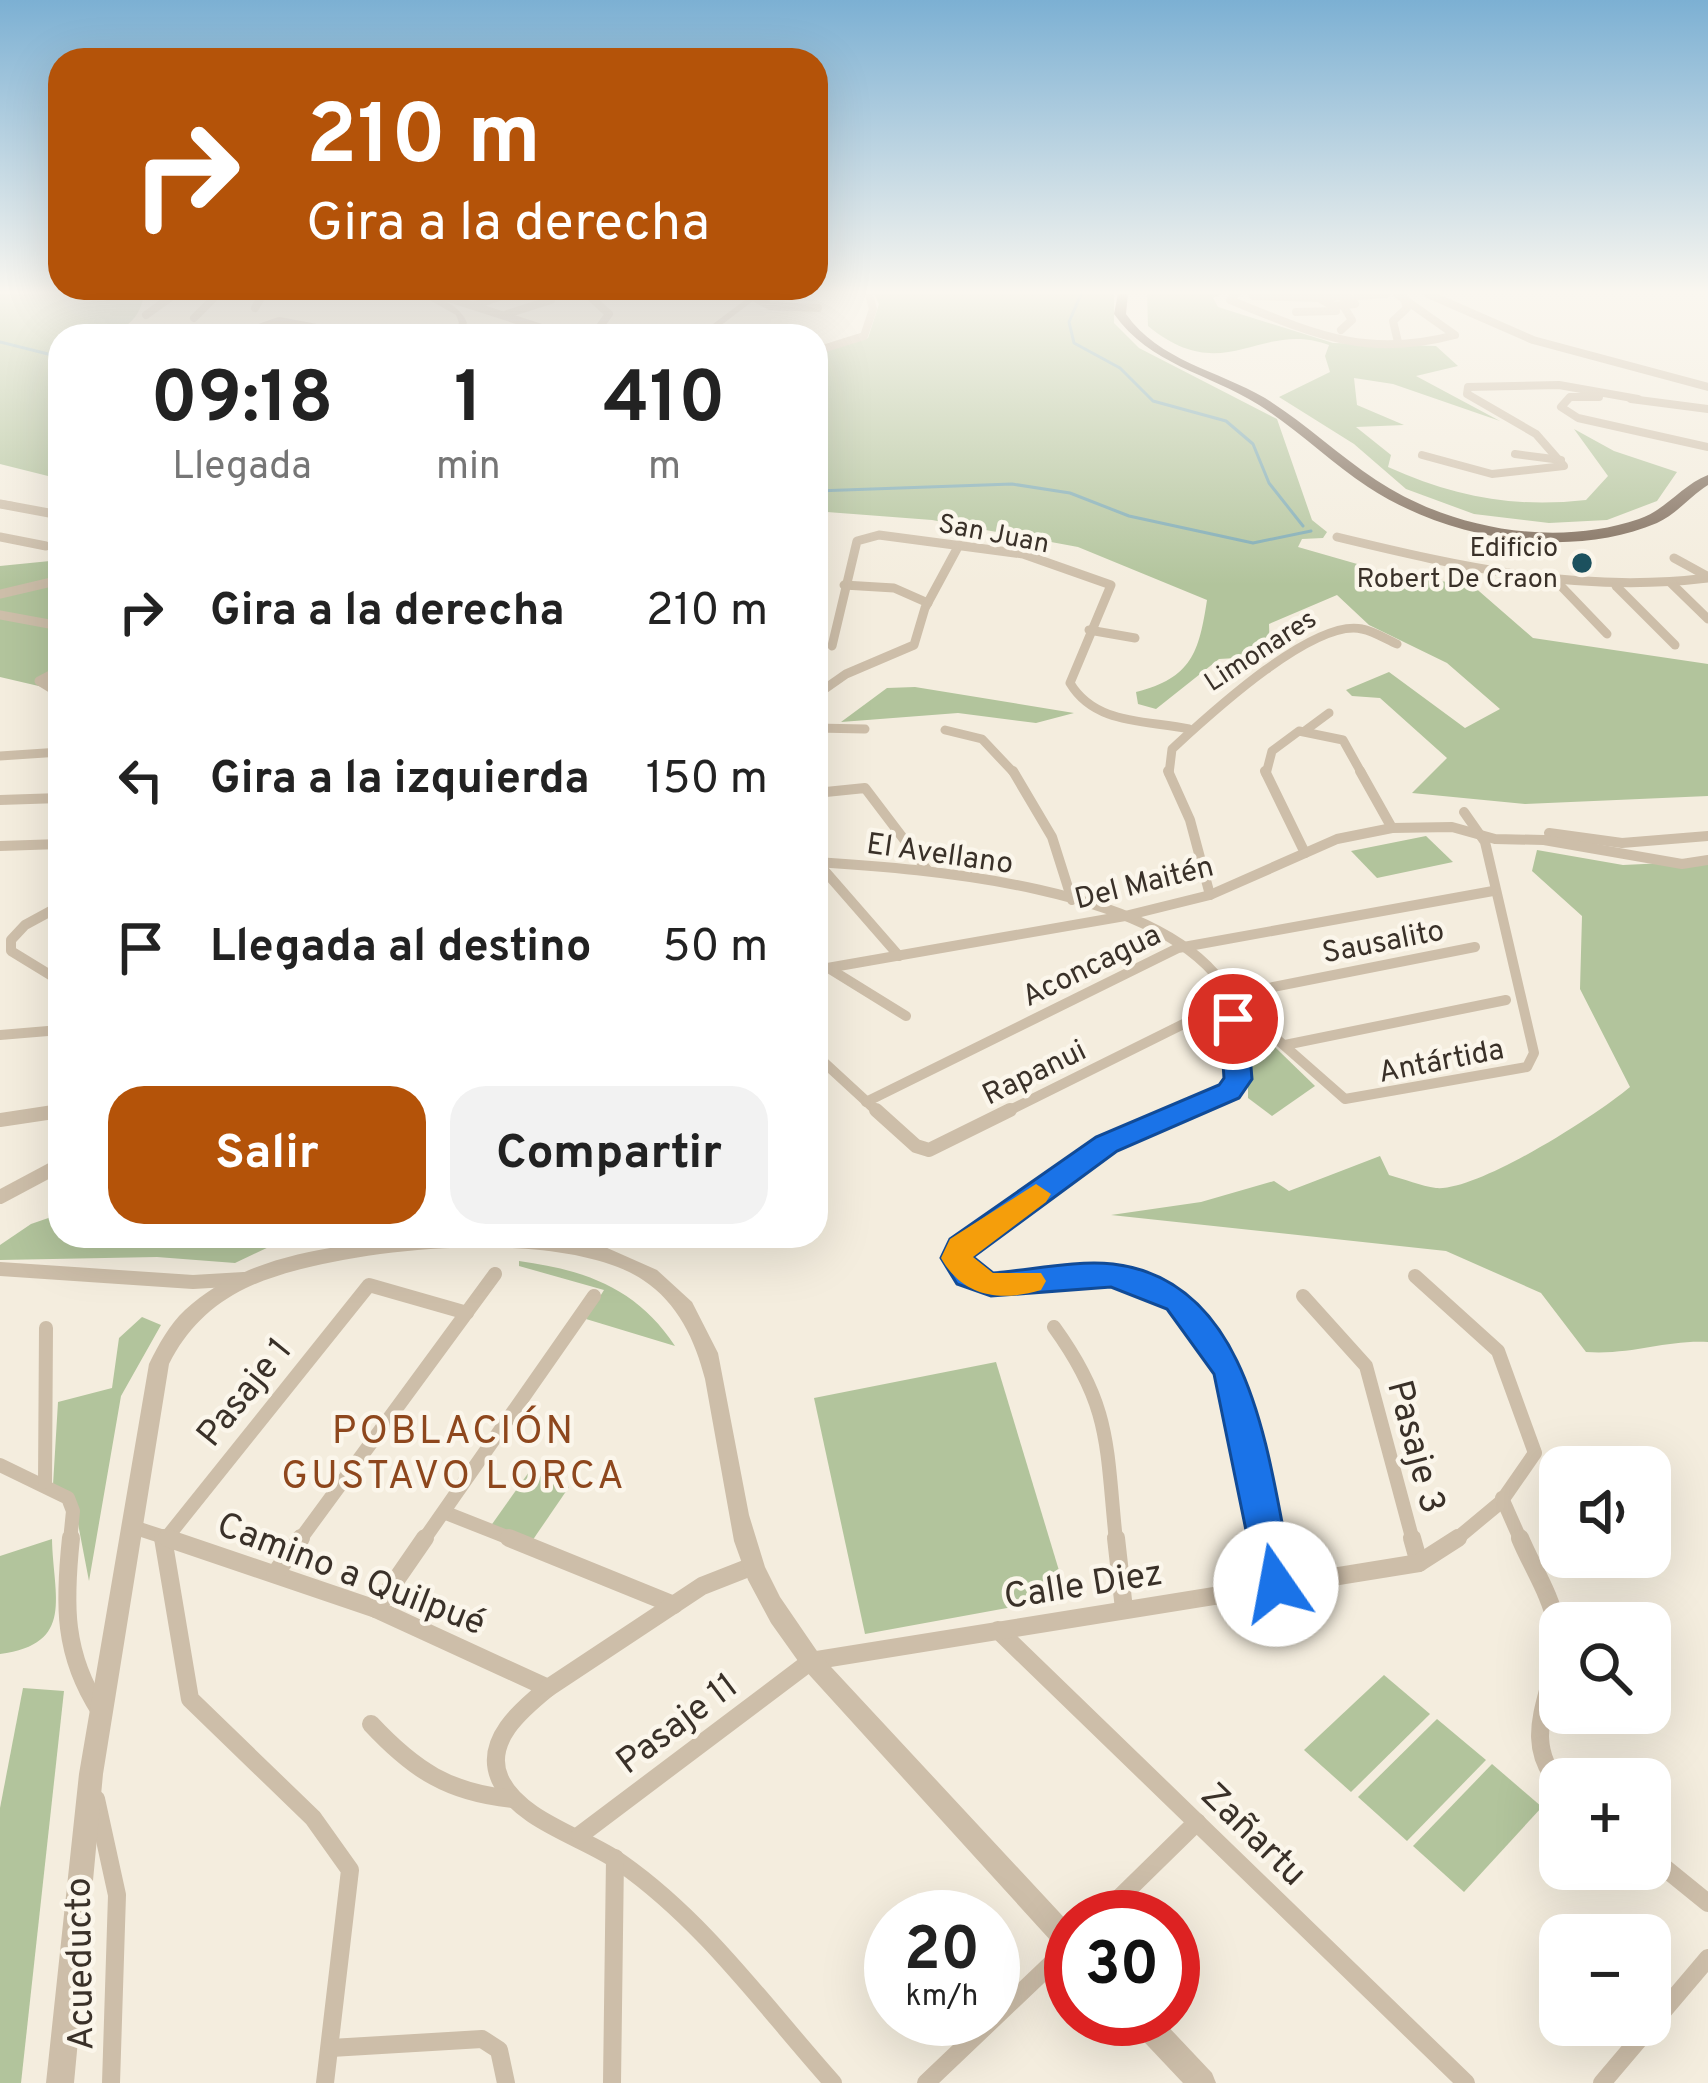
<!DOCTYPE html>
<html lang="es">
<meta charset="utf-8">
<style>
body{margin:0;font-family:Overpass,sans-serif;background:#f2f2f2;color:#222;height:100vh;display:flex;flex-direction:column;font-size:45px;white-space:nowrap}
*{box-sizing:border-box;margin:0}
p{font-size:39px;color:#767676}
.icon{flex:none;width:66px;height:66px;fill:none;stroke:currentColor;stroke-width:2;stroke-linecap:round;stroke-linejoin:round}
.map{position:relative;flex:1;overflow:hidden}
.details{position:absolute;left:48px;top:324px;width:780px;height:924px;display:flex;flex-direction:column;background:#fff;border-radius:36px;box-shadow:0 12px 48px #0002}
.details>*{flex:none}
.banner{position:absolute;left:48px;top:48px;width:780px;height:252px;border-radius:36px;box-shadow:0 12px 48px #0002;background:#b45309;color:#fff;overflow:hidden}
.fabs{position:absolute;left:1539px;top:1446px;display:grid;gap:24px}
.fabs a{display:grid;place-items:center;width:132px;height:132px;border-radius:24px;background:#fff;box-shadow:0 12px 48px #0002;font-size:60px}
.speed{position:absolute;left:864px;top:1890px;display:flex;gap:24px;font-size:60px;font-weight:700;text-align:center}
.speed>*{display:grid;place-content:center;width:156px;height:156px;border-radius:50%;background:#fff;box-shadow:0 12px 48px #0002;line-height:1}
.speed small{font-size:30px;font-weight:400}
.speed .limit{border:18px solid #d22;background:#fff;color:#111}
.pin{position:absolute;display:grid;place-items:center;width:102px;height:102px;color:#fff;margin:-51px;border:6px solid #fff;border-radius:50%;box-shadow:0 3px 12px #0007}
.me{position:absolute;width:132px;margin:-66px;rotate:348deg;stroke-linejoin:round;filter:drop-shadow(0 0 9px #0008)}
.turn{display:flex;align-items:center;gap:42px;height:252px;padding:0 60px;font-size:54px}
.turn .icon{width:156px;height:156px;stroke-width:2.5}
.turn b{display:block;font-size:84px;line-height:102px}
.eta{display:flex;justify-content:space-evenly;align-items:center;height:204px;text-align:center}
.eta b{font-size:72px;font-weight:700;line-height:84px}
.primary-button{display:flex;gap:24px;margin-top:auto;padding:24px 60px}
.primary-button a{flex:1;height:138px;border-radius:36px;background:#b45309;color:#fff;font-size:48px;font-weight:700;line-height:138px;text-align:center}
.primary-button a+a{background:#f2f2f2;color:#222}
ul{padding:0;list-style:none}
li{display:flex;align-items:center;gap:36px;height:168px;padding:0 60px}
li div{flex:1}
li b{display:block;font-size:45px}
li em{font-style:normal}
.map>svg:first-child{display:block}
.green{fill:#b2c49c}
.lines{fill:none;stroke-linecap:round;stroke-linejoin:round}
.stream{stroke:#7ba9b3;stroke-width:3}
.minor-far4{stroke:#cdbea9;stroke-width:8}
.minor-far3{stroke:#cdbea9;stroke-width:9}
.minor-far2{stroke:#cdbea9;stroke-width:10}
.minor-far1{stroke:#cdbea9;stroke-width:14}
.minor{stroke:#cdbea9;stroke-width:18}
.tertiary{fill:#cdbea9;fill-rule:evenodd}
.primary{fill:#7d6a59;fill-rule:evenodd}
.route{fill:#1a73e8;stroke:#114b97;stroke-width:3}
.slow{fill:#f59e0b}
.poi-dot{fill:#1c515e;stroke:#fbf6eb;stroke-width:4.5}
.labels{text-anchor:middle;stroke-width:9;stroke-linejoin:round;paint-order:stroke}
.far-street-label{font-size:27px;fill:#3a3129;stroke:#fbf6eb}
.far-poi-label{font-size:27px;fill:#3a3129;stroke:#fbf6eb;text-anchor:end}
.street-label{font-size:30px;fill:#3a3129;stroke:#fbf6eb}
.near-street-label{font-size:36px;fill:#3a3129;stroke:#fbf6eb}
.near-neighbourhood-label{font-size:39px;letter-spacing:3px;fill:#8e471d;stroke:#fbf6eb}
</style>
<div class="map">
<svg width="1708" height="2083" viewBox="0 0 1708 2083">
<rect width="100%" height="100%" fill="#f4edde"/>
<g class="green">
<path d="M 0,294 L 144,294 C 137,339 96,336 60,336 L 60,479 L 0,464 Z"/>
<path d="M 874,294 L 1114,294 L 1114,323 L 1139,348 L 1277,419 L 1312,520 L 1327,532 L 1323,538 L 1302,539 L 1298,547 L 1399,576 L 1472,585 L 1533,638 L 1708,664 L 1708,796 L 1525,804 L 1412,793 L 1447,758 L 1380,698 L 1352,696 L 1346,690 L 1389,672 L 1465,728 L 1500,709 L 1447,663 L 1369,625 L 1337,595 L 1269,624 L 1270,656 L 1219,659 L 1156,709 L 1138,704 L 1136,692 C 1192,678 1199,652 1207,600 L 1078,547 L 932,520 L 827,512 L 816,516 L 816,390 L 826,377 L 819,353 L 868,338 L 879,304 Z"/>
<path d="M 1147,294 L 1221,294 L 1213,298 L 1218,307 L 1333,343 L 1436,346 L 1458,366 L 1416,376 L 1500,421 L 1393,384 L 1354,378 L 1357,405 L 1404,425 L 1356,427 L 1391,455 L 1388,467 C 1455,497 1514,508 1586,500 L 1608,476 L 1574,429 L 1614,451 L 1677,472 L 1657,501 L 1607,520 L 1549,523 L 1474,514 L 1406,489 L 1354,444 L 1279,397 L 1330,372 L 1325,356 L 1329,345 C 1259,319 1225,389 1148,326 Z"/>
<polygon points="60,560 60,691 0,677 0,566"/>
<polygon points="915,687 1074,713 1036,723 958,713 841,722 887,688"/>
<polygon points="1426,836 1453,862 1377,878 1351,851"/>
<path d="M 1537,850 L 1623,865 L 1708,861 L 1708,1342 C 1664,1340 1634,1355 1586,1352 L 1541,1293 L 1446,1251 L 1111,1215 L 1201,1202 L 1274,1181 L 1289,1191 L 1380,1156 L 1389,1175 C 1404,1179 1421,1186 1436,1188 C 1477,1192 1597,1115 1630,1087 L 1580,989 L 1582,916 L 1532,871 Z"/>
<polygon points="1248,1021 1315,1086 1272,1116 1248,1098"/>
<polygon points="60,1214 60,1236 292,1236 235,1263 157,1257 0,1260 0,1245 31,1224"/>
<path d="M 519,1261 C 585,1270 637,1288 675,1346 L 586,1319 L 604,1290 L 519,1266 Z"/>
<polygon points="142,1317 161,1325 121,1396 89,1581 75,1508 53,1485 58,1402 112,1388 119,1338"/>
<polygon points="996,1362 1067,1597 865,1634 814,1398"/>
<polygon points="529,1472 569,1487 530,1544 490,1527"/>
<path d="M 52,1539 C 53,1596 76,1644 0,1654 L 0,1556 Z"/>
<polygon points="1384,1675 1430,1714 1351,1792 1304,1750"/>
<polygon points="23,1688 64,1691 21,2083 0,2083 0,1808"/>
<polygon points="1437,1719 1486,1760 1407,1841 1358,1797"/>
<polygon points="1492,1764 1542,1807 1464,1892 1413,1846"/>
</g>
<g class="lines">
<g class="stream">
<polyline points="1081,294 1069,322 1074,343 1120,368 1153,401 1226,421 1253,444 1269,483 1303,526"/>
<polyline points="0,342 60,357"/>
<polyline points="816,491 1012,484 1070,493 1129,516 1253,543 1311,531"/>
</g>
<g class="minor-far4">
<polyline points="587,294 609,314 596,332"/>
<polyline points="607,294 630,296"/>
<path d="M 1236,294 L 1230,300 C 1312,333 1365,359 1455,335 L 1397,294"/>
<polyline points="1428,294 1533,340 1708,387"/>
<polyline points="439,295 551,331 599,329"/>
<polyline points="1253,296 1323,298"/>
<polygon points="1338,296 1352,299 1355,304 1333,306 1322,300"/>
<polyline points="1358,296 1386,294"/>
<polyline points="755,298 770,306 818,308"/>
<polyline points="475,305 508,294"/>
<polyline points="255,308 263,294"/>
<polyline points="1296,312 1336,311"/>
<polyline points="507,314 551,300"/>
<polyline points="146,315 175,294"/>
<polyline points="194,318 218,294"/>
<polyline points="1341,330 1352,320 1344,307"/>
<polyline points="486,333 530,325"/>
<polyline points="236,336 279,321 359,336"/>
<polyline points="1398,342 1393,321 1407,308 1404,298"/>
<polyline points="816,351 864,336 873,309 869,294"/>
<polyline points="816,355 824,376 816,386"/>
<polyline points="1599,397 1570,397 1561,407 1578,418 1708,447"/>
<polyline points="1631,399 1708,409"/>
<polyline points="1515,454 1561,460"/>
<polyline points="1422,455 1492,474 1564,466 1536,434 1467,394 1468,387 1559,385 1638,399"/>
<polyline points="0,504 13,506"/>
</g>
<g class="minor-far3">
<polyline points="0,504 60,515"/>
<polyline points="0,537 46,546"/>
<path d="M 1337,537 C 1461,567 1580,594 1708,578"/>
<polyline points="1674,558 1707,576"/>
<polyline points="1671,583 1708,619"/>
<polyline points="1559,584 1607,634"/>
<polyline points="844,585 894,588 928,603"/>
<polyline points="1616,586 1675,645"/>
<polyline points="0,594 60,580"/>
<polyline points="0,615 60,626"/>
<polyline points="1089,630 1135,638"/>
<path d="M 832,646 L 857,541 L 879,535 L 1023,554 L 1111,585 L 1070,683 C 1095,725 1146,720 1189,729"/>
<polyline points="60,670 39,681 60,694"/>
<polyline points="816,695 846,674 914,645 925,608 959,545"/>
<polyline points="816,728 865,729"/>
<polyline points="945,730 982,739 1015,774"/>
<polyline points="1306,730 1329,713"/>
<polyline points="0,756 60,752"/>
<path d="M 1169,774 L 1172,749 C 1208,716 1313,618 1362,629 C 1373,631 1386,639 1397,644"/>
<polyline points="1266,774 1272,751 1299,731 1343,740 1362,774"/>
</g>
<g class="minor-far2">
<polyline points="1013,771 1052,837 1072,900"/>
<polyline points="1168,771 1190,820 1210,895"/>
<polyline points="1265,771 1305,853"/>
<polyline points="1360,771 1392,828"/>
<polyline points="816,793 865,788 928,871"/>
<polyline points="0,800 60,798"/>
<polyline points="1549,833 1622,843 1708,836"/>
<polyline points="0,846 60,844"/>
<path d="M 816,862 C 926,869 1161,886 1226,989 C 1240,1011 1236,1053 1238,1079 L 1229,1091 L 1176,1113"/>
<polyline points="817,862 899,956"/>
<polyline points="60,906 25,925 11,940 11,951 60,981"/>
<polyline points="830,969 906,1016"/>
<polyline points="816,970 1125,916 1210,895 1337,839 1392,828 1452,827 1495,839 1544,840 1682,864 1708,860"/>
<polyline points="1231,999 1345,1099 1527,1067 1534,1053 1485,842 1464,812"/>
<polyline points="0,1035 60,1030"/>
<polyline points="1285,1045 1506,1000"/>
<polyline points="816,1055 879,1113"/>
<polyline points="866,1102 1178,948 1493,891"/>
<polyline points="49,1113 60,1111"/>
<polyline points="1004,1113 1248,992 1475,947"/>
</g>
<g class="minor-far1">
<polyline points="876,1110 916,1146 929,1150 1010,1110"/>
<path d="M 1183,1110 L 1119,1136 L 961,1248 L 957,1258 C 980,1285 1006,1283 1040,1281 C 1070,1278 1102,1275 1131,1282 C 1240,1306 1253,1452 1268,1541"/>
<polyline points="0,1120 60,1111"/>
<polyline points="0,1197 60,1165"/>
<polyline points="0,1269 193,1282 244,1279"/>
<polyline points="1415,1276 1498,1351 1535,1453 1501,1502 1454,1541"/>
<polyline points="1303,1296 1366,1366 1413,1541"/>
<path d="M 1054,1327 C 1112,1407 1106,1447 1116,1541"/>
<polyline points="0,1465 68,1498 73,1511 70,1541"/>
<polyline points="45,1482 46,1328"/>
<polyline points="1502,1498 1521,1541"/>
<polyline points="446,1513 517,1541"/>
<polyline points="130,1526 176,1541"/>
<polyline points="164,1541 369,1285 467,1313"/>
<polyline points="299,1541 495,1274"/>
<polyline points="423,1541 594,1296"/>
</g>
<g class="minor">
<path d="M 71,1538 C 64,1604 63,1654 100,1711"/>
<polyline points="163,1538 190,1699 313,1818 350,1870 325,2083"/>
<path d="M 167,1538 L 376,1609 L 548,1688 C 522,1709 483,1741 500,1779 C 519,1821 587,1838 621,1863 C 705,1922 765,2007 833,2083"/>
<polyline points="509,1538 674,1605"/>
<polyline points="1116,1538 1124,1609"/>
<polyline points="1268,1538 1276,1584"/>
<polyline points="1412,1538 1419,1563"/>
<path d="M 1520,1538 C 1531,1565 1552,1597 1556,1625 C 1565,1684 1513,1732 1560,1785"/>
<polyline points="275,1574 301,1538"/>
<polyline points="376,1609 425,1538"/>
<polyline points="998,1630 1466,2083"/>
<polyline points="548,1688 702,1586 753,1566"/>
<path d="M 371,1724 C 414,1770 449,1793 513,1799"/>
<polyline points="96,1799 117,1895 111,2083"/>
<polyline points="580,1835 811,1661 1419,1563 1458,1538"/>
<polyline points="1650,1856 1708,1903"/>
<polyline points="1100,1917 1197,1822"/>
<polyline points="331,2048 482,2039 499,2050 506,2083"/>
<polyline points="612,2083 615,1858"/>
<polyline points="926,2083 1071,1945"/>
<polyline points="1602,2083 1708,1958"/>
</g>
<g class="tertiary">
<path d="M 419,294 C 436,293 462,307 467,323 L 458,336 L 449,336 L 459,323 L 456,315 Z"/>
<polygon points="753,294 762,294 707,336 697,336"/>
<path d="M 433,1236 L 554,1237 L 605,1247 L 657,1270 L 692,1302 L 718,1353 L 749,1515 L 765,1567 L 780,1597 L 819,1654 L 1071,1925 L 1071,1957 L 1062,1953 L 803,1668 L 771,1623 L 748,1580 L 734,1541 L 705,1379 C 695,1340 678,1303 643,1280 C 561,1225 333,1247 246,1288 C 211,1305 186,1330 169,1364 L 103,1774 L 74,2083 L 46,2083 L 79,1774 L 149,1364 C 159,1344 169,1325 185,1310 C 250,1250 350,1244 433,1236 Z"/>
<polygon points="1129,2019 1161,2019 1212,2073 1216,2083 1183,2083 1132,2029"/>
</g>
<path class="primary" d="M 1118,294 L 1128,294 L 1126,314 C 1159,361 1217,370 1265,398 C 1304,422 1337,454 1376,480 C 1450,529 1554,548 1639,519 C 1666,510 1682,485 1708,475 L 1708,485 C 1690,496 1677,514 1657,523 C 1568,561 1447,539 1368,487 C 1330,462 1297,429 1259,405 C 1208,373 1150,365 1114,314 Z"/>
</g>
<linearGradient id="sky" x2="0" y2="1"><stop stop-color="#7cb0d3"/><stop offset="0.5" stop-color="#faf7f0"/><stop offset="1" stop-color="#faf7f0" stop-opacity="0"/></linearGradient>
<rect width="1708" height="585" fill="url(#sky)"/>
<path class="route" d="M 1233,1011 L 1247,1019 L 1252,1079 L 1239,1098 L 1117,1151 L 973,1257 L 993,1273 C 1031,1270 1075,1260 1113,1264 C 1258,1281 1269,1471 1294,1584 L 1289,1596 L 1276,1600 L 1263,1596 L 1257,1584 L 1214,1374 L 1167,1309 L 1111,1287 L 991,1296 L 957,1284 L 941,1258 L 950,1239 L 1096,1137 L 1219,1085 L 1224,1078 L 1220,1019 Z"/>
<path class="slow" d="M 1036,1184 L 1051,1194 L 1046,1202 L 973,1257 L 993,1273 L 1041,1273 L 1046,1281 L 1041,1290 C 1000,1302 963,1297 941,1258 L 950,1239 Z"/>
<circle class="poi-dot" cx="1582" cy="563" r="12"/>
<g class="labels">
<g class="far-street-label">
<text transform="translate(994 533) rotate(11)" y="9">San Juan</text>
<text transform="translate(1260 650) rotate(-33)" y="9">Limonares</text>
</g>
<g class="far-poi-label">
<text x="1558" y="556">Edificio<tspan x="1558" dy="31">Robert De Craon</tspan></text>
</g>
<g class="street-label">
<text transform="translate(940 853) rotate(8)" y="10">El Avellano</text>
<text transform="translate(1144 882) rotate(-14)" y="10">Del Maitén</text>
<text transform="translate(1383 941) rotate(-11)" y="10">Sausalito</text>
<text transform="translate(1091 965) rotate(-26)" y="10">Aconcagua</text>
<text transform="translate(1441 1060) rotate(-11)" y="10">Antártida</text>
<text transform="translate(1034 1072) rotate(-26)" y="10">Rapanui</text>
</g>
<g class="near-street-label">
<text transform="translate(243 1391) rotate(-51)" y="13">Pasaje 1</text>
<text transform="translate(1418 1446) rotate(75)" y="13">Pasaje 3</text>
<text transform="translate(352 1572) rotate(21)" y="13">Camino a Quilpué</text>
<text transform="translate(1083 1583) rotate(-9)" y="13">Calle Diez</text>
<text transform="translate(676 1722) rotate(-37)" y="13">Pasaje 11</text>
<text transform="translate(1255 1833) rotate(44)" y="13">Zañartu</text>
<text transform="translate(78 1964) rotate(-91)" y="13">Acueducto</text>
</g>
<g class="near-neighbourhood-label">
<text x="454" y="1443">POBLACIÓN<tspan x="454" dy="45">GUSTAVO LORCA</tspan></text>
</g>
</g>
</svg>
<div class="fabs">
<a><svg class="icon" aria-label="sound" viewBox="0 0 24 24"><path d="M4 9h4l5-4v14l-5-4H4zM17 9q2 3 0 6"/></svg></a>
<a><svg class="icon" aria-label="search" viewBox="0 0 24 24"><circle cx="10" cy="10" r="6"/><path d="M15 15l6 6"/></svg></a>
<a>+</a>
<a>−</a>
</div>
<div class="speed"><div>20<small>km/h</small></div><div class="limit">30</div></div>
<div class="pin" style="left:1233px;top:1019px;background:#d93025"><svg class="icon" aria-label="arrive" viewBox="0 0 24 24"><path d="M6 21V4h12l-3 4 3 4H6"/></svg></div>
<svg class="me" style="left:1276px;top:1584px" viewBox="-20 -20 40 40"><circle r="19" fill="#fff"/><path d="M0-13L10 11 0 6-10 11z" fill="#1a73e8"/></svg>
<div class="banner">
<div class="turn"><svg class="icon" aria-label="right" viewBox="0 0 24 24"><path d="M7 20v-9h11M14 6l5 5-5 5"/></svg><div><b>210 m</b>Gira a la derecha</div></div>
</div>
<section class="details">
<div class="eta">
<div><b>09:18</b><p>Llegada</p></div>
<div><b>1</b><p>min</p></div>
<div><b>410</b><p>m</p></div>
</div>
<ul>
<li><svg class="icon" aria-label="right" viewBox="0 0 24 24"><path d="M7 20v-9h11M14 6l5 5-5 5"/></svg><div><b>Gira a la derecha</b></div><em>210 m</em></li>
<li><svg class="icon" aria-label="left" viewBox="0 0 24 24"><path d="M17 20v-9H6M10 6l-5 5 5 5"/></svg><div><b>Gira a la izquierda</b></div><em>150 m</em></li>
<li><svg class="icon" aria-label="arrive" viewBox="0 0 24 24"><path d="M6 21V4h12l-3 4 3 4H6"/></svg><div><b>Llegada al destino</b></div><em>50 m</em></li>
</ul>
<div class="primary-button"><a>Salir</a><a>Compartir</a></div>
</section>
</div>
